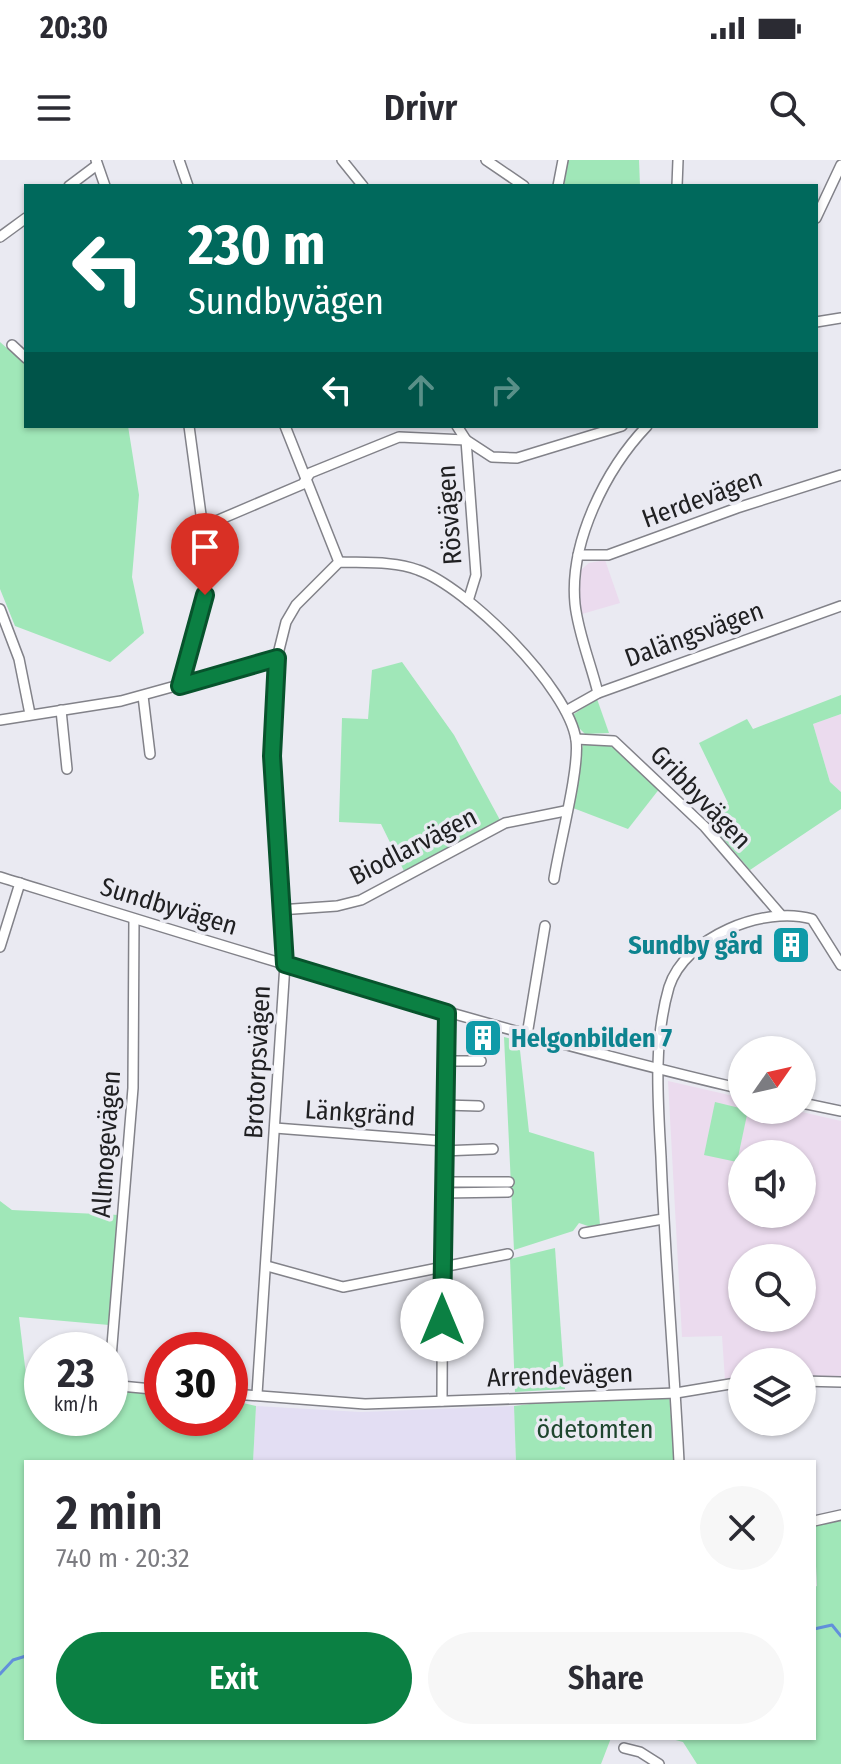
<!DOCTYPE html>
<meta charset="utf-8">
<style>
body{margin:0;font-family:"Fira Sans Condensed",sans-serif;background:#f7f7f7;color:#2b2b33;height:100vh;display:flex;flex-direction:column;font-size:30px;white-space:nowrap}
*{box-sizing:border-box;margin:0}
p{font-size:26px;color:#7c7c81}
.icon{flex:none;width:44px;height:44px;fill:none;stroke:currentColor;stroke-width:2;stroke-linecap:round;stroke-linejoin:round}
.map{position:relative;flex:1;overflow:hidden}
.details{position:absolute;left:24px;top:1300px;width:792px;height:280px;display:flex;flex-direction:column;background:#fff;border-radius:0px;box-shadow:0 2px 6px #0004}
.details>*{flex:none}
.guide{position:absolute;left:24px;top:24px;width:794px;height:244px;border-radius:0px;box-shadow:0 2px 6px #0004;background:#00695c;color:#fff;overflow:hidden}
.needle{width:52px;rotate:56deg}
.buttons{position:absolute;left:728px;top:876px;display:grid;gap:16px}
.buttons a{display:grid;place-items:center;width:88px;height:88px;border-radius:50%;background:#fff;box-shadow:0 2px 6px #0004;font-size:40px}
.speed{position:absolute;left:24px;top:1172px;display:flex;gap:16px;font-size:40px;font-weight:700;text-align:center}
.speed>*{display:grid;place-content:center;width:104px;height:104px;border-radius:50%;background:#fff;box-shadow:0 2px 6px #0004;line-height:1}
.speed small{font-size:20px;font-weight:400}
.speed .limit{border:12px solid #d22;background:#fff;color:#111}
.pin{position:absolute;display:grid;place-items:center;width:68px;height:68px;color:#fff;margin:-82px -34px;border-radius:50% 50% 50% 0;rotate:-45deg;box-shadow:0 0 8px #0007}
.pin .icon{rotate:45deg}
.me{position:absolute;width:88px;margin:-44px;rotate:0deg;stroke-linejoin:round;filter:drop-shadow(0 0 6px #0008)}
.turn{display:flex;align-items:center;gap:28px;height:168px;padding:0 32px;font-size:36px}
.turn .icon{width:104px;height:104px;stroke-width:2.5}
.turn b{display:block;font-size:56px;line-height:68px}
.lanes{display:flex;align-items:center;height:76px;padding:0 32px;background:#0003;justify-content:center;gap:40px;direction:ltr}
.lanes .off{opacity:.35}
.round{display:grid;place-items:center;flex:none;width:84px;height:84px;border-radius:42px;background:#f7f7f7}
.headline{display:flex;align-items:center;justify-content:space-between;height:136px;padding:0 32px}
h1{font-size:48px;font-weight:600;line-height:60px}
.cta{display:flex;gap:16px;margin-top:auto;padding:16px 32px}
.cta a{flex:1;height:92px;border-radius:48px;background:#0b8043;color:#fff;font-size:32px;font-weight:600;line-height:92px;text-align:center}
.cta a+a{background:#f7f7f7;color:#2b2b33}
.status{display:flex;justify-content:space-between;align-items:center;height:56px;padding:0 40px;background:#fff;direction:ltr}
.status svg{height:22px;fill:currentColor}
header{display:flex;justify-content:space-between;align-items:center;height:104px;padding:0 32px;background:#fff;font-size:36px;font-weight:600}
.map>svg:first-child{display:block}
.commercial{fill:#e3def3}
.education{fill:#ebdbee;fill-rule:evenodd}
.green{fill:#a0e7b8}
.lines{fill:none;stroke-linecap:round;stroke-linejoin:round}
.stream{stroke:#6290db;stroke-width:3}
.minor-casing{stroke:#828289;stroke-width:12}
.minor{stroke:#fff;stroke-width:9}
.route-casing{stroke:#07532c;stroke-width:20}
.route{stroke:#0b8043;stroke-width:14}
.labels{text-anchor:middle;stroke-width:7;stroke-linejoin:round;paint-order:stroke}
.street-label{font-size:26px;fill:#202022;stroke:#eaeaf2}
.culture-label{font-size:26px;font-weight:bold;fill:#0d838f;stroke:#eaeaf2;text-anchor:end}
.park-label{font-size:26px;fill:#1e462e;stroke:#eaeaf2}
</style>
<div class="status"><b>20:30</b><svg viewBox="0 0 49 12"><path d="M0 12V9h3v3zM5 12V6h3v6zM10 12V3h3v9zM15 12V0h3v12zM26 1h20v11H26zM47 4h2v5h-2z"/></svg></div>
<header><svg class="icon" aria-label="menu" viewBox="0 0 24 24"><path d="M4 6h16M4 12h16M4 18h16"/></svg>Drivr<svg class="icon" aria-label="search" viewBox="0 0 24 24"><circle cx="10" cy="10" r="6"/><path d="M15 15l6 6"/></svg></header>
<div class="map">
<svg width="841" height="1604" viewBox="0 0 841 1604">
<rect width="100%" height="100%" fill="#eaeaf2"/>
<polygon class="commercial" points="256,1246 361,1252 514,1246 516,1302 253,1302"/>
<g class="education">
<polygon points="605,400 620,443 582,454 579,438 581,410 589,403"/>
<polygon points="841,554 841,632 830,622 813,564"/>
<path d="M 668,921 L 742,938 L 742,950 L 793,950 L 841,961 L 841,1216 L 802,1217 L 802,1202 L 742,1202 L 742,1219 L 725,1220 L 722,1176 L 682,1177 ZM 742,994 L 802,994 L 802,1054 L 742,1054 ZM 742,1098 L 802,1098 L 802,1158 L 742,1158 Z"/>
</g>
<g class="green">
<polygon points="568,0 639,0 640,26 564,26"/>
<polygon points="0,182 26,205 26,266 128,266 139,335 132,417 144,473 110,502 15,466 0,429"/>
<polygon points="402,502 454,575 500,660 404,711 381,664 339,662 342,558 368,559 372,510"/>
<polygon points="841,535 841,554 813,564 830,622 841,632 841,649 750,710 707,660 728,643 699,583 747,559 753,569"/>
<polygon points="597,539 609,573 585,574 574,563 574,554"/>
<polygon points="583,583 611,586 660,628 628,669 573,648"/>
<polygon points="504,877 519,881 529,972 594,992 600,1065 594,1068 579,1063 573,1071 514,1090"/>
<polygon points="715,942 748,950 737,1002 704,995"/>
<polygon points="0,1041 12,1050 119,1055 109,1165 19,1157 27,1223 42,1224 42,1258 110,1258 110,1229 162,1233 162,1258 230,1258 230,1240 256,1246 253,1302 26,1302 26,1578 611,1578 601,1604 0,1604"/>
<polygon points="555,1088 565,1229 515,1232 510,1099"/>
<polygon points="669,1233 675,1302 516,1302 514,1246 592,1236"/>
<polygon points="841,1361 841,1604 697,1604 683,1582 668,1578 814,1578 814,1427 817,1426 814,1366"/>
</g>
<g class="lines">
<g class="stream">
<polyline points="814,1469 832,1465 841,1476"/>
<polyline points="0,1514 13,1500 26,1496"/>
</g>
<g class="minor-casing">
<g id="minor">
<polyline points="96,0 105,26"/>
<polyline points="179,0 188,26"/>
<polyline points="342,0 363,26"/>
<polyline points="486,0 524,26"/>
<polyline points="69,26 97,5"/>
<polyline points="558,26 563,0"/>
<polyline points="677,26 678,0"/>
<polyline points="816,58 841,5"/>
<polyline points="0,77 26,58"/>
<polyline points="816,162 841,158"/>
<polyline points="12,185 26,198"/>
<polyline points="285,266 339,402"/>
<polyline points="457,266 466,280 476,415 468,441"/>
<polyline points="202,367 303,324 310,313 399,277 466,280 492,297 517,298 622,266"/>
<polyline points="578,395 608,395 737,348 841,315"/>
<polyline points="0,449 19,499 30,554"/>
<polyline points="180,526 209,414 189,266"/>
<path d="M 598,533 C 591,504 578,473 575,444 C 569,382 606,309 647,266"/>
<polyline points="143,536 150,594"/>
<polyline points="61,550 67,609"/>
<polyline points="566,551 598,533 841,446"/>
<polyline points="0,560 121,541 277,498"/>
<polyline points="576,579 614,581 705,667 780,754"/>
<path d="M 0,717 C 246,793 491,870 742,929"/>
<polyline points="279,750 337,746 361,740 505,663 565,651"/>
<polyline points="0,787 20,723"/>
<polyline points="527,875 545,766"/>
<polyline points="446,901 481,901"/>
<polyline points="802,943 841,951"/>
<polyline points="444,945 479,946"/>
<polyline points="275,968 443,981"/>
<polyline points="442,991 493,989"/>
<polyline points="442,1022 509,1022"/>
<polyline points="442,1033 508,1032"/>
<polyline points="584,1073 663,1059"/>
<polyline points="267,1106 343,1127 508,1094"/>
<polyline points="110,1210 133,928 134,759"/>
<polyline points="802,1221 841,1222"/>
<polyline points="110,1225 152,1229"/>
<polyline points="234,1234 365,1244 676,1233 742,1222"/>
<path d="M 257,1234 L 285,804 L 272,596 L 277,498 L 286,462 L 296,445 L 339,402 C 365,403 394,401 418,410 C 467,427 569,528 576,580 C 580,608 559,686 554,719"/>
<polyline points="442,1241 443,981 447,853"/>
<path d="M 679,1302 C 674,1200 665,1099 661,997 C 658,941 653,882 669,827 C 685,777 764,745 812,759 L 841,805"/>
<polyline points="814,1361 841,1355"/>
<polyline points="624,1588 640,1592 659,1604"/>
</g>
</g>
<use href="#minor" class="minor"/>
</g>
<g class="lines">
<g class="route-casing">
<polyline id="route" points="205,435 180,526 277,498 272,596 285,804 447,853 442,1160"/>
</g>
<use href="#route" class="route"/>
</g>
<defs>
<g id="building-square" transform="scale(2)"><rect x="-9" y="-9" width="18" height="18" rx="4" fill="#0f9aa8" stroke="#eaeaf2"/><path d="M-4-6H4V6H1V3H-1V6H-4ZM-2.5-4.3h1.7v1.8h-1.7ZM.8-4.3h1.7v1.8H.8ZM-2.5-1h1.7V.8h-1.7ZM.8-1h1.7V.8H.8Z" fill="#fff"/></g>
</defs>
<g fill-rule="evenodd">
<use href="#building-square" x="791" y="785"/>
<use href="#building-square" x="483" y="878"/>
</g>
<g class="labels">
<g class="street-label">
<text transform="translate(702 338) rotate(-20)" y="9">Herdevägen</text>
<text transform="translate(449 355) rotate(-94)" y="9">Rösvägen</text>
<text transform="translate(694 474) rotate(-20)" y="9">Dalängsvägen</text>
<text transform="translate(701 637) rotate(46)" y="9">Gribbyvägen</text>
<text transform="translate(413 686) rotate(-27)" y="9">Biodlarvägen</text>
<text transform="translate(169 746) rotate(17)" y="9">Sundbyvägen</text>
<text transform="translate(257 902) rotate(-87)" y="9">Brotorpsvägen</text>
<text transform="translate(360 953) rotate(4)" y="9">Länkgränd</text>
<text transform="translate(106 984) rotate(-86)" y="9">Allmogevägen</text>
<text transform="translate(560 1215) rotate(-2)" y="9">Arrendevägen</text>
</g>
<g class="culture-label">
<text x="763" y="794">Sundby gård</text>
<text x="511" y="887" text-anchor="start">Helgonbilden 7</text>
</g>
<g class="park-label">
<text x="595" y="1278">ödetomten</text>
</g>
</g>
</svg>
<div class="buttons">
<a><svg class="needle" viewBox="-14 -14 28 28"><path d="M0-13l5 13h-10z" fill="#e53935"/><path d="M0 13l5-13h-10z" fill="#7c7c81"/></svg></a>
<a><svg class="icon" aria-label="sound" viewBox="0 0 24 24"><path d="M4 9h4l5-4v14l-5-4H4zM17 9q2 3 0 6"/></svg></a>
<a><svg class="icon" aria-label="search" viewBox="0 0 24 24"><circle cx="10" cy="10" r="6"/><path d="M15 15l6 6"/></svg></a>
<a><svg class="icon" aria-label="layers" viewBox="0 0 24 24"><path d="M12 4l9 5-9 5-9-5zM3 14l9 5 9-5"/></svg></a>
</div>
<div class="speed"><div>23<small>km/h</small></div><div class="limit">30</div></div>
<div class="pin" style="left:205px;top:435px;background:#d93025"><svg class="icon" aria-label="arrive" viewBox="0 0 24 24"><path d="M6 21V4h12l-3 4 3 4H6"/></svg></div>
<svg class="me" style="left:442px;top:1160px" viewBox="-20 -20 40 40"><circle r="19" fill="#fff"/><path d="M0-13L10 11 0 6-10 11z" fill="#0b8043"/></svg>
<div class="guide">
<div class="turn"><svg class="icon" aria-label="left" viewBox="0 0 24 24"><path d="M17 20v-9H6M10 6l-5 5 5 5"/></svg><div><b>230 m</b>Sundbyvägen</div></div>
<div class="lanes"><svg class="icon" aria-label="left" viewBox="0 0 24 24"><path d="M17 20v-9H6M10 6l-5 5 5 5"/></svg><svg class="icon off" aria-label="ahead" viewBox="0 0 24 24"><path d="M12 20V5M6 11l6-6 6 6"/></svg><svg class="icon off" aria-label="right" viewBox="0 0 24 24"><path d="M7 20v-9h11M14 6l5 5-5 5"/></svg></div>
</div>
<section class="details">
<div class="headline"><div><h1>2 min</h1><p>740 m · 20:32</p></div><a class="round"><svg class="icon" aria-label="close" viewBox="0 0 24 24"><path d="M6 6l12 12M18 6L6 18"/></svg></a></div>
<div class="cta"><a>Exit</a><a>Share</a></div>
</section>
</div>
